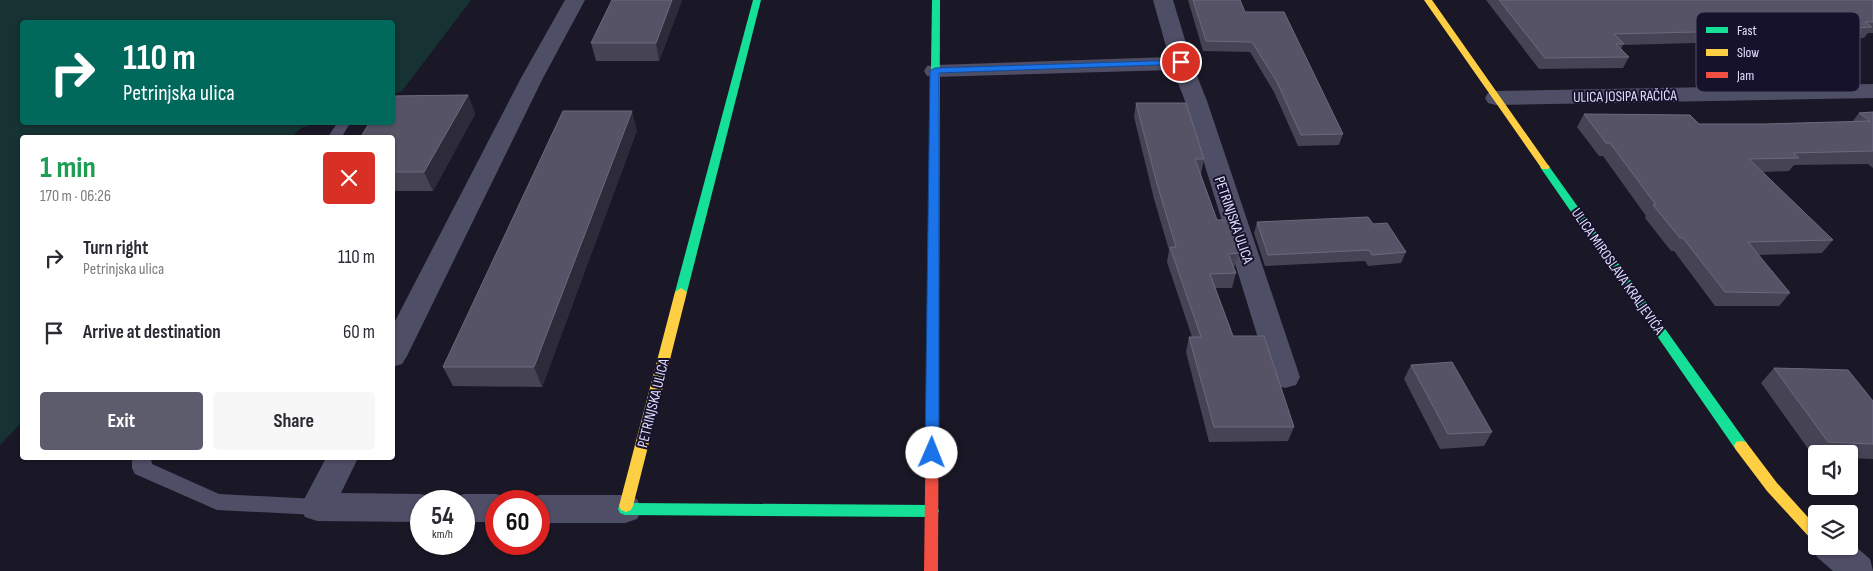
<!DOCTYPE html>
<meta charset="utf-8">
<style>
body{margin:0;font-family:"Sofia Sans Condensed",sans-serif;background:#f7f7f7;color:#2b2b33;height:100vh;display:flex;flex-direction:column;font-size:19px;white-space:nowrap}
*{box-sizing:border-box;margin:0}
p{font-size:16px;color:#7c7c81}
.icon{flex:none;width:28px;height:28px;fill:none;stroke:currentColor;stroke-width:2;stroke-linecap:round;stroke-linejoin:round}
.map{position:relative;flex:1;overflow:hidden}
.details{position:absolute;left:20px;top:135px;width:375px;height:325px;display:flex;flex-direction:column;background:#fff;border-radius:5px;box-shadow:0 1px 4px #0004}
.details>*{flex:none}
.hud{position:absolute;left:20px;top:20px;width:375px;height:105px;border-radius:5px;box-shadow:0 1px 4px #0004;background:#00695c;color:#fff;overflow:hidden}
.fabs{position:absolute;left:1808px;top:445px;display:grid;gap:10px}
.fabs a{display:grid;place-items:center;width:50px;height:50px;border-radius:5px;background:#fff;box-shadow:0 1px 4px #0004;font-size:25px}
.speed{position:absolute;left:410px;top:490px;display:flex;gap:10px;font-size:25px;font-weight:700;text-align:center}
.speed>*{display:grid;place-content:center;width:65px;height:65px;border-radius:50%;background:#fff;box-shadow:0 1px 4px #0004;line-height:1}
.speed small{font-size:12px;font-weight:400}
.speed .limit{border:8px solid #d22;background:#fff;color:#111}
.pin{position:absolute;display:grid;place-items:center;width:42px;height:42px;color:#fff;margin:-21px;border:2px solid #fff;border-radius:50%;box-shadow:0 1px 5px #0007}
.me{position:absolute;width:55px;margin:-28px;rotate:1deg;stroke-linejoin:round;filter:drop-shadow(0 0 4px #0008)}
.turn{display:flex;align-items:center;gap:18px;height:105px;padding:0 20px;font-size:22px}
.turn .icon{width:65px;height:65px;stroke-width:2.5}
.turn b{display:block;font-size:35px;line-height:42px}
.round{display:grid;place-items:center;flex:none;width:52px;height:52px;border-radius:5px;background:#f7f7f7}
.overview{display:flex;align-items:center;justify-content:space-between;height:85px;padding:0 20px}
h1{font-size:30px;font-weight:700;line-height:38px;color:#1e9e55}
.primary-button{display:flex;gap:10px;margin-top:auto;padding:10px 20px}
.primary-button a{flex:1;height:58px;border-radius:5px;background:#5d5c6c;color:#fff;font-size:20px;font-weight:700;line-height:58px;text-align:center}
.primary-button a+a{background:#f7f7f7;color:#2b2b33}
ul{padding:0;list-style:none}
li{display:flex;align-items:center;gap:15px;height:75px;padding:0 20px}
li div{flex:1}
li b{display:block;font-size:19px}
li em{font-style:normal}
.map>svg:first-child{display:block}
.green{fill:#163232}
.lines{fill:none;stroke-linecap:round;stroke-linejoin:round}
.lane{fill:#4f4e67;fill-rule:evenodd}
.street{fill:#4f4e67;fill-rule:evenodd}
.fast{fill:#16e098;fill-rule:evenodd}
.slow{fill:#ffcf43;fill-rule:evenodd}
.jam{fill:#f24e42;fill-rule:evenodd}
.wall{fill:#464354}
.shaded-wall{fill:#2d2b3a}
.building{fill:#565366;stroke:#6c697e}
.route{fill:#1a73e8;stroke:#114b97}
.labels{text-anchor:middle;stroke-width:4;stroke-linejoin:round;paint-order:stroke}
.street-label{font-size:15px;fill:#e1defe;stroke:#16122c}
.key{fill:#16122c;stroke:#534f6b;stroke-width:1}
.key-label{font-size:14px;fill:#e1defe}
</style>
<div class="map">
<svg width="1873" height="571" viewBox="0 0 1873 571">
<rect width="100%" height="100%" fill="#1a1826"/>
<polygon class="green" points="0,0 471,0 402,91 393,94 392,22 22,22 22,122 316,123 301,128 291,137 22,138 22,422 0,445"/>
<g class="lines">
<g class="lane">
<polygon points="338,122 351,122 341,138 327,138"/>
<polygon points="132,458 151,458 152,464 219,494 317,499 324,501 327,507 324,513 317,515 217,510 135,474 132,468"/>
</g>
<g class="street">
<polygon points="565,0 585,0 543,78 407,356 402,364 392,367 392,327 521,78"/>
<polygon points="1153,0 1173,0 1192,63 1207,101 1300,377 1296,385 1285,388 1274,385 1270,377 1185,101 1173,70 935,77 927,76 924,71 927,66 935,65 1169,57"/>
<polygon points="1873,84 1873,98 1496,105 1488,103 1485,98 1488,93 1496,91"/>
<polygon points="326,458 358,458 341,493 421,494 433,498 435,501 421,501 421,522 317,521 305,517 300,507"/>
<polygon points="464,494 496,494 508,498 510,501 496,501 496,522 464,522 464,501 450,501 452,498"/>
<polygon points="539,495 625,495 637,499 642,509 637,519 625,523 539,523 539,501 526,501 527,499"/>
<polygon points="1816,536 1816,546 1849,546 1849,541 1870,559 1873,571 1833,571 1817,557 1812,546"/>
</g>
<g class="fast">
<polygon points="753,0 761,0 687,292 681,296 675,292"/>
<polygon points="932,0 940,0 939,338 937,341 929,341 927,338"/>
<polygon points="1545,164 1548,165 1746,442 1748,446 1746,450 1741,451 1736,450 1540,167"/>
<polygon points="626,500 632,503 932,505 937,507 939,511 937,515 932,517 625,515 620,513 618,509 621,502"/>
</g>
<g class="slow">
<polygon points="1424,0 1432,0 1548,165 1550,167 1548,169 1542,169"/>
<polygon points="681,288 687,292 633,506 631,510 626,512 621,510 619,506 675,292"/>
<polygon points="1741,441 1746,442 1777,483 1816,526 1816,541 1811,539 1767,491 1736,450 1734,446 1736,442"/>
</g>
<polygon class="jam" points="933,334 937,335 939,338 938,571 924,571 927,338 929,335"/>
</g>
<g class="wall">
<polygon points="682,0 659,61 596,61 591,43"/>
<polygon points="1188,0 1240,0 1245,12 1343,134 1339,145 1298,146 1274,92 1250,52 1203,51"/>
<polygon points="1486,0 1873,0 1873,33 1868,33 1864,38 1823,41 1822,43 1736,47 1730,42 1623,45 1621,49 1629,57 1623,68 1539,69"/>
<polygon points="468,95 475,114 433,191 392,191 392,138"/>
<polygon points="1136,103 1204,159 1201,174 1200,174 1217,220 1239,253 1234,268 1236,273 1232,288 1215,288 1233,336 1294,427 1288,441 1209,442 1186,352 1189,337 1192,337 1167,262 1169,250 1154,199 1134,117"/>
<polygon points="1873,112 1873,168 1868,164 1794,165 1789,171 1763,172 1833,240 1822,253 1758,255 1790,293 1779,306 1715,306 1674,251 1671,251 1645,218 1646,216 1603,156 1599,156 1577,127 1584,114 1699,124 1764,124 1852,122 1859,113"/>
<polygon points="637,130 542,387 453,386 443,367"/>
<polygon points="1257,222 1373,224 1406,252 1401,263 1368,266 1365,261 1265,266 1254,233"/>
<polygon points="1411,365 1492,432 1484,446 1440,449 1404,379"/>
<polygon points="1774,368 1873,401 1873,459 1849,458 1849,454 1816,454 1816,457 1814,457 1761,383"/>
</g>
<g class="shaded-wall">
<polygon points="672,0 682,0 659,61 656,43"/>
<polygon points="468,95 475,114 433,191 424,172"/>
<polygon points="632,111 637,130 542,387 534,367"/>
</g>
<g class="building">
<polygon points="612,0 672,0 656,43 591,43"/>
<polygon points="1193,0 1240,0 1245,12 1284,12 1343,134 1301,135 1277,82 1252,42 1206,41"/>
<polygon points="1499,0 1873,0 1873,22 1865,22 1872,27 1827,30 1829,32 1743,36 1737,31 1614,34 1624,44 1616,44 1629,57 1545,58"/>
<polygon points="468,95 424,172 392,172 392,138 360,138 370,122 392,122 392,96"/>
<polygon points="1136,103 1186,103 1204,159 1195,159 1217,220 1228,220 1239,253 1228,254 1236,273 1210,274 1233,336 1264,336 1294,427 1214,427 1189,337 1201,337 1170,247 1176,247 1157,184"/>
<polygon points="563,111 632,111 534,367 443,367"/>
<polygon points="1873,112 1873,151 1793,153 1799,158 1749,159 1833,240 1748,242 1790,293 1725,292 1683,238 1680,238 1653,205 1656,205 1610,143 1606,143 1584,114 1690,115 1699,124 1764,124 1870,121 1859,113"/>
<polygon points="1368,217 1373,224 1387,223 1406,252 1372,255 1369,250 1268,255 1257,222"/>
<polygon points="1452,362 1492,432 1448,434 1411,365"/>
<polygon points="1774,368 1848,370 1873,401 1873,444 1828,442"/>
</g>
<polygon class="route" points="1181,60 1185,62 1184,64 939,73 939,453 937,457 932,459 927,457 925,453 930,71 935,68"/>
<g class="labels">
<g class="street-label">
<text transform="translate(1625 96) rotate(-1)" y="5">ULICA JOSIPA RAČIĆA</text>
<text transform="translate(1234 220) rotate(71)" y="5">PETRINJSKA ULICA</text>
<text transform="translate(1618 271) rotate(55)" y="5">ULICA MIROSLAVA KRALJEVIĆA</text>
<text transform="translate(653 403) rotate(-76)" y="5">PETRINJSKA ULICA</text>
</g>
</g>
<rect x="1696" y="12" width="164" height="80" rx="8" class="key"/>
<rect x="1706" y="27" width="22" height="6" fill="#16e098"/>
<rect x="1706" y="49" width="22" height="7" fill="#ffcf43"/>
<rect x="1706" y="72" width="22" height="6" fill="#f24e42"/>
<g class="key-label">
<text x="1737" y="35">Fast</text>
<text x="1737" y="57">Slow</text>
<text x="1737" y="80">Jam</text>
</g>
</svg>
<div class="fabs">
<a><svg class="icon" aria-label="sound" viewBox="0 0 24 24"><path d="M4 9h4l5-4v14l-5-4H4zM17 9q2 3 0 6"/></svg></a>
<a><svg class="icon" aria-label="layers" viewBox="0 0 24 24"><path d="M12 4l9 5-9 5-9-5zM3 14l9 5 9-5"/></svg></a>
</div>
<div class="speed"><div>54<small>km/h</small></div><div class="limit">60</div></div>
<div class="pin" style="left:1181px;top:62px;background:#d93025"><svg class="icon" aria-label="arrive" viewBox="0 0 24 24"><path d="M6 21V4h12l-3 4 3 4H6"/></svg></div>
<svg class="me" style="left:932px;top:453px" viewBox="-20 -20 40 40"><circle r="19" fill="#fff"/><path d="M0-13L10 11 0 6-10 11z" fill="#1a73e8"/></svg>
<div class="hud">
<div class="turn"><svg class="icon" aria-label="right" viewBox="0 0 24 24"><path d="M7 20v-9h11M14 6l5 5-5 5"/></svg><div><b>110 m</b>Petrinjska ulica</div></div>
</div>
<section class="details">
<div class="overview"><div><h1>1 min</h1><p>170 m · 06:26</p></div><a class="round" style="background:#d93025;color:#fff"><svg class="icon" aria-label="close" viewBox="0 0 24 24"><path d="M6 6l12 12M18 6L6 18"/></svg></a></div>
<ul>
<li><svg class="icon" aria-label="right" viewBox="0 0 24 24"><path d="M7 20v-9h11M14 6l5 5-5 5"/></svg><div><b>Turn right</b><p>Petrinjska ulica</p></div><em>110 m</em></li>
<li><svg class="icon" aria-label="arrive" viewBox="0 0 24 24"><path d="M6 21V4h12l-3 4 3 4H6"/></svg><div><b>Arrive at destination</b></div><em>60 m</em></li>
</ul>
<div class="primary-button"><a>Exit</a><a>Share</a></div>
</section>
</div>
